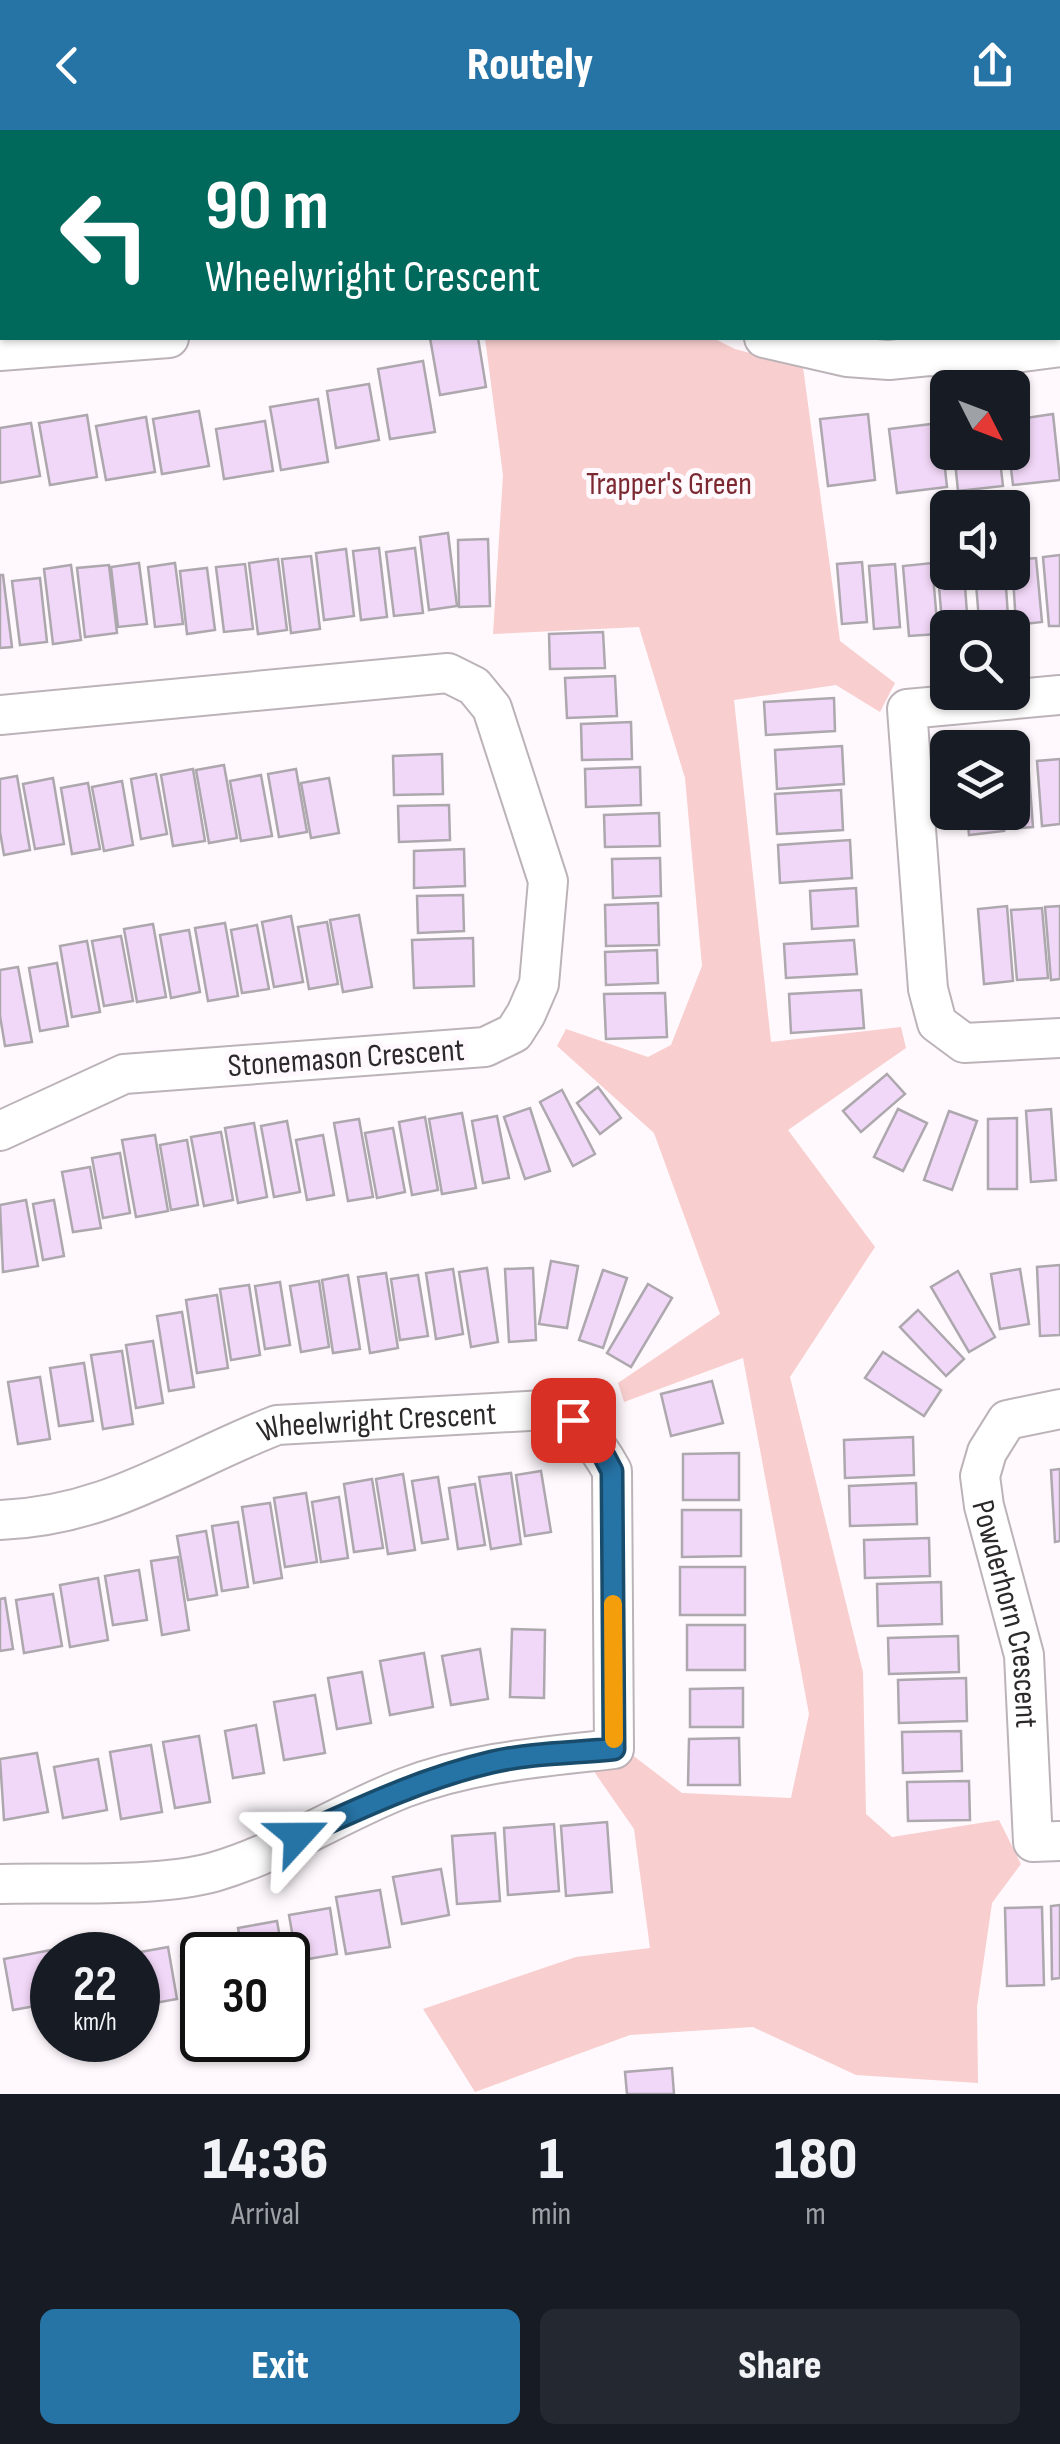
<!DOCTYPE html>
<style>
body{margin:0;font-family:"Sofia Sans Condensed",sans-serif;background:#242831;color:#f1f3f6;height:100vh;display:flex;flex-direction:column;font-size:38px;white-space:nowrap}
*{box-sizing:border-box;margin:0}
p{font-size:32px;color:#9ea1a6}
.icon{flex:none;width:55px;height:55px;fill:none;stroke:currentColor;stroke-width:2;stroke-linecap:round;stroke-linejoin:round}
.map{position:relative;height:1964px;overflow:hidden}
.sheet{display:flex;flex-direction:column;background:#171b24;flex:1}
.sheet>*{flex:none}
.banner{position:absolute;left:0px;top:0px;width:1060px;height:210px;box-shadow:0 2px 8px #0004;background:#00695c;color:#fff;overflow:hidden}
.needle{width:65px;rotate:132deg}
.tools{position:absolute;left:930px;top:240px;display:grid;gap:20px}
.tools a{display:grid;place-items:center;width:100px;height:100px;border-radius:15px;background:#171b24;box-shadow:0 2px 8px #0004;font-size:50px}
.speed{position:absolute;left:30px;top:1802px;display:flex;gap:20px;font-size:50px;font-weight:700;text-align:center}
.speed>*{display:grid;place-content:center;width:130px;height:130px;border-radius:50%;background:#171b24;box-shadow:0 2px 8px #0004;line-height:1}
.speed small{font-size:25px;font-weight:400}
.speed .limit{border:5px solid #111;border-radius:15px;background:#fff;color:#111}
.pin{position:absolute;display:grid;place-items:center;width:85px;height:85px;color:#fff;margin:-42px;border-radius:20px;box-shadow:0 5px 15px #0006}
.me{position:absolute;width:110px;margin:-55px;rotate:66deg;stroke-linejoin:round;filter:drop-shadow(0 0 8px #0008)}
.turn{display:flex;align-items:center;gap:35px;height:210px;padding:0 40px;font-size:45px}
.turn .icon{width:130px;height:130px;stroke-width:2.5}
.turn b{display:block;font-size:70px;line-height:85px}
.eta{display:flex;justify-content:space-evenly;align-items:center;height:170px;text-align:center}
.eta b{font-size:60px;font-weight:800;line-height:70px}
.primary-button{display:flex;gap:20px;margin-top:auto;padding:20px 40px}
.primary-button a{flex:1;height:115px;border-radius:15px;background:#2673a5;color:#fff;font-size:40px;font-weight:800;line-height:115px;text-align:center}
.primary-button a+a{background:#242831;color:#f1f3f6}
header{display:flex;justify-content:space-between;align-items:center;height:130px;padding:0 40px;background:#2673a5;color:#fff;font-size:45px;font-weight:800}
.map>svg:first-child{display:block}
.green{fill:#f8cece}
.building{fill:#f2d8f8;stroke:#ada7ae;stroke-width:2.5}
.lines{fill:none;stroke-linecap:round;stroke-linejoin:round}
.minor-casing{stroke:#bcb3b8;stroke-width:42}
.minor{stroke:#fff;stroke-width:38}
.route-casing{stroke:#194b6b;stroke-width:25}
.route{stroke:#2673a5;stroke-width:18}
.slow{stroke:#f59e0b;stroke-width:18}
.labels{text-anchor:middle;stroke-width:10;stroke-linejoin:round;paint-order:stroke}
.park-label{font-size:32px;fill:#7b2831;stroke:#fff9fd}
.street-label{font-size:32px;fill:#2c292b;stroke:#fff9fd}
</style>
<header><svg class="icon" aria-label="back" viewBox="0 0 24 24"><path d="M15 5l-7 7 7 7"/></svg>Routely<svg class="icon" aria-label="share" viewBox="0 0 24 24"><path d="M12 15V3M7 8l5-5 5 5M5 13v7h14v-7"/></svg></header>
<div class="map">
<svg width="1060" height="1964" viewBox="0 0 1060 1964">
<rect width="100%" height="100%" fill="#fff9fd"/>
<polygon class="green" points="485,208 713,208 735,219 803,237 840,511 895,553 880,582 836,555 734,570 771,912 901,897 906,918 788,1000 875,1117 790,1247 863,1542 866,1684 892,1707 999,1690 1021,1734 992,1773 977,1877 978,1953 856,1945 753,1897 630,1905 475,1962 423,1879 576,1827 650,1818 634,1699 595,1643 618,1614 682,1663 791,1668 809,1584 743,1228 624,1272 618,1253 720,1184 654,1003 557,916 566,899 648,927 671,915 702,836 685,648 639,497 493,504 503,345"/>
<g class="building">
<polygon points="0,0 352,0 353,2 2,2 0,91"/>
<polygon points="430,208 478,208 486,257 440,265"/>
<polygon points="423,231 435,302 390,309 378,239"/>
<polygon points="369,254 379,310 336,318 327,261"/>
<polygon points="318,269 328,332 281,340 270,277"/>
<polygon points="199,281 209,336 162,344 153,289"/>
<polygon points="868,284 875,350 828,356 820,289"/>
<polygon points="1053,284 1060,350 1013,355 1009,322 1012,322 1012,290"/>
<polygon points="87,285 97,347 50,355 39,293"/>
<polygon points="146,287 155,342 106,350 96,296"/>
<polygon points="265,291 273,341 224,349 216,299"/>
<polygon points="31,293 40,346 0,353 0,298"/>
<polygon points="940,293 947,357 897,363 889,299"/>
<polygon points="954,322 999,322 1003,356 958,361"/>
<polygon points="448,403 457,476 429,480 420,407"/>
<polygon points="488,409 490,476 459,477 458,410"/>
<polygon points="379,418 387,487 361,490 353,421"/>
<polygon points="415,418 423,483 394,486 386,422"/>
<polygon points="346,419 354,486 324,490 316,423"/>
<polygon points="1060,425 1060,496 1049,496 1043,427"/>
<polygon points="311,426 320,499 291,503 282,429"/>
<polygon points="1036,428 1042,492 1016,495 1012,430"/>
<polygon points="278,429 287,500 258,504 249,433"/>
<polygon points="862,432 867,492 842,494 837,434"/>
<polygon points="948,432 948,442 964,442 968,498 948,498 948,503 943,504 937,433"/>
<polygon points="139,433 147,494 118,497 111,437"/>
<polygon points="175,433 183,494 155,497 148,437"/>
<polygon points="932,433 938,504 909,506 903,436"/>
<polygon points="245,434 253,499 224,502 216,437"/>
<polygon points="895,434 900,497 874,499 869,436"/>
<polygon points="71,435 81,510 53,514 44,439"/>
<polygon points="109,435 117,503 85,507 77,438"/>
<polygon points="207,438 215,500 187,504 180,441"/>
<polygon points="975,442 1005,442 1008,487 979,490"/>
<polygon points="0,445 3,445 12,517 0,518"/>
<polygon points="40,448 47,512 20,515 12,451"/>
<polygon points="603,502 605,538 550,539 549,504"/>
<polygon points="615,546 617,586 567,588 565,548"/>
<polygon points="834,568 835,601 766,605 764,572"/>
<polygon points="631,592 632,629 582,630 581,594"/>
<polygon points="842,616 844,654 777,659 775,620"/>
<polygon points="442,624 443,664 394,665 393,626"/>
<polygon points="1060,629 1060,694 1042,696 1037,631"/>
<polygon points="1028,630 1033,697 1006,699 1005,682 1012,682 1012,631"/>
<polygon points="224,635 237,708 209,713 196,640"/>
<polygon points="640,637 641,675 586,677 585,639"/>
<polygon points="193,639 205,711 173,716 161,645"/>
<polygon points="296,639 307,702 279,707 268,644"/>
<polygon points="156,644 167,704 141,709 131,649"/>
<polygon points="261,645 272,706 241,711 230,651"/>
<polygon points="17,646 30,720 4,725 0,702 0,649"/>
<polygon points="53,648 64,714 35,719 23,654"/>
<polygon points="329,648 339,703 311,708 301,653"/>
<polygon points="122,651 133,715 104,721 92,657"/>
<polygon points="88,653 100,719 72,724 61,658"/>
<polygon points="841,660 843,700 777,704 775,664"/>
<polygon points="449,675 450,710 399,712 398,676"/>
<polygon points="967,682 1002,682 1004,701 969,705"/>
<polygon points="659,683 660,716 605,717 604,685"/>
<polygon points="850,710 852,748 780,753 778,715"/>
<polygon points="464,719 465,756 414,758 414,721"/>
<polygon points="660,728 661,766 613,768 612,729"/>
<polygon points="856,758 858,796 812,799 810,761"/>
<polygon points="463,765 464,801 418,803 417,766"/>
<polygon points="658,773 659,815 606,816 605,775"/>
<polygon points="1007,776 1013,851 984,854 978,779"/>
<polygon points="1060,776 1060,849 1051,850 1045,777"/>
<polygon points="1042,778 1048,848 1017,850 1011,780"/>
<polygon points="359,785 372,857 343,862 330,790"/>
<polygon points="291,786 303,852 274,857 262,792"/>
<polygon points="327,792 338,854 309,859 298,797"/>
<polygon points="225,793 238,866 208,871 195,798"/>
<polygon points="153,794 166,867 137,872 124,799"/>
<polygon points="257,795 269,859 242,863 231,800"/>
<polygon points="189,800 200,862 171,868 160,805"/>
<polygon points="121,806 133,871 104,876 92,811"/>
<polygon points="473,808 474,856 414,858 412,810"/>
<polygon points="854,810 857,844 786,848 784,814"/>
<polygon points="87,811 100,882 72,887 60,816"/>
<polygon points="657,820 658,853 606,855 605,822"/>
<polygon points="57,833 68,896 40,901 29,838"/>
<polygon points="18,837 32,912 5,916 0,886 0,840"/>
<polygon points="861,860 864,898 791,903 789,864"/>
<polygon points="665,863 667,907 606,909 604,864"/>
<polygon points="887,944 905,964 861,1002 843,981"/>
<polygon points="598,957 621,988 600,1004 577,973"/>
<polygon points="562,960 595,1024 573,1036 540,972"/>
<polygon points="530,978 550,1041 525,1049 504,987"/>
<polygon points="898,979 927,993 903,1041 874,1027"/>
<polygon points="1051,979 1056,1050 1031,1052 1026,981"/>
<polygon points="949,981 977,991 952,1060 924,1050"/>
<polygon points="462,983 476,1058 442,1064 429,989"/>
<polygon points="497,986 509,1048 483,1053 472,991"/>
<polygon points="425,987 438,1060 412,1065 399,992"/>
<polygon points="1017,988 1017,1059 988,1059 988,989"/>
<polygon points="359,989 373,1067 348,1071 334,993"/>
<polygon points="287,991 300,1062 274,1067 261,996"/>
<polygon points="254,993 267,1067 238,1073 225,998"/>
<polygon points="393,998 405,1062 377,1068 365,1003"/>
<polygon points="221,1002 233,1070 204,1076 191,1007"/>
<polygon points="155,1005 168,1081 136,1087 122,1010"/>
<polygon points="323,1005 334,1065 307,1070 296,1010"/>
<polygon points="187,1010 198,1075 171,1080 160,1015"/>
<polygon points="120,1023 130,1083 103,1088 92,1028"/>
<polygon points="90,1037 101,1098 73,1102 62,1042"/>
<polygon points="26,1070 38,1136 3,1142 0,1075"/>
<polygon points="54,1070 64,1126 43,1130 33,1074"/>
<polygon points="551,1131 578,1136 567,1198 539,1194"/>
<polygon points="1060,1135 1060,1205 1040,1206 1037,1137"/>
<polygon points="487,1138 498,1212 471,1217 459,1142"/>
<polygon points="533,1138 536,1210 509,1212 505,1139"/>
<polygon points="453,1139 463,1204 436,1209 426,1143"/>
<polygon points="1020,1139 1029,1194 1000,1199 991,1144"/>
<polygon points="603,1140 627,1148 603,1218 579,1210"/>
<polygon points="958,1141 995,1207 969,1222 931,1157"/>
<polygon points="386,1143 398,1218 370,1223 358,1147"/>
<polygon points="348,1145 360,1219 333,1223 322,1150"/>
<polygon points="418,1145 428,1206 400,1210 391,1149"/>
<polygon points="319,1151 329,1217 301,1222 290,1156"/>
<polygon points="280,1152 290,1215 265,1219 255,1156"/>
<polygon points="648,1154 672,1168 631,1237 607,1223"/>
<polygon points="249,1155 260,1225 231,1230 220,1159"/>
<polygon points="217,1165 228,1238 197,1243 186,1170"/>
<polygon points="918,1180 964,1229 946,1246 900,1197"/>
<polygon points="182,1182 194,1257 169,1261 157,1186"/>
<polygon points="153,1211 163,1273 136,1278 126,1215"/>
<polygon points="122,1221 133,1294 103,1299 91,1225"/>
<polygon points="883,1222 941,1260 924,1286 865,1248"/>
<polygon points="84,1233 93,1291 59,1296 50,1238"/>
<polygon points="40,1247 50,1309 18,1314 8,1252"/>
<polygon points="712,1251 723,1293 671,1306 661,1264"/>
<polygon points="913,1307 914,1345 845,1348 844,1310"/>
<polygon points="739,1323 739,1370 683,1370 683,1324"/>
<polygon points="1060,1339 1060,1411 1055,1412 1051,1340"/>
<polygon points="541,1341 551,1402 525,1406 516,1345"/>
<polygon points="511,1343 521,1414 491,1419 479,1347"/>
<polygon points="403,1344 415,1420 388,1424 376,1349"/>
<polygon points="438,1347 448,1409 422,1413 412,1351"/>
<polygon points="372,1349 383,1418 354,1422 344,1354"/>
<polygon points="916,1353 917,1394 850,1396 849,1356"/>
<polygon points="475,1354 485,1415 458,1419 449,1358"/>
<polygon points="306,1363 317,1432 285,1437 274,1368"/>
<polygon points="339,1367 348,1428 321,1432 312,1372"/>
<polygon points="270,1373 282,1448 254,1453 242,1377"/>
<polygon points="682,1380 741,1380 741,1426 682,1427"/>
<polygon points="238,1392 248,1457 222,1461 212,1396"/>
<polygon points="206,1401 217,1465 188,1470 177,1406"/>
<polygon points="929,1408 930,1446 865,1448 864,1410"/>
<polygon points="178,1427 189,1500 162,1505 151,1431"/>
<rect x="680" y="1437" width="65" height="48"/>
<polygon points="139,1440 147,1490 113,1495 105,1446"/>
<polygon points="98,1448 108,1510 70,1517 60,1455"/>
<polygon points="941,1452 942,1494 878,1496 877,1454"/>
<polygon points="53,1464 62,1516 24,1523 16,1470"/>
<polygon points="5,1468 13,1519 0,1521 0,1469"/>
<rect x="687" y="1495" width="58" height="45"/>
<polygon points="512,1499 545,1500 544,1568 510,1567"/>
<polygon points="958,1506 959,1542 889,1544 888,1508"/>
<polygon points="480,1519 488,1569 451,1575 442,1526"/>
<polygon points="424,1523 433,1577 390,1585 380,1531"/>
<polygon points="362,1542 371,1593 337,1599 328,1548"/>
<polygon points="966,1548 967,1591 899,1593 898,1550"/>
<polygon points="743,1558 743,1597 690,1597 690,1559"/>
<polygon points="315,1565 325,1623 284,1630 274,1572"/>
<polygon points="256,1595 264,1643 233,1648 225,1601"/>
<polygon points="961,1601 962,1641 903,1643 902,1602"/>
<polygon points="199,1606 210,1672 175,1678 163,1612"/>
<polygon points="739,1608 740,1655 688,1655 689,1609"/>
<polygon points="151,1615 162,1682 121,1689 110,1622"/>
<polygon points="37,1623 48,1682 4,1690 0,1629"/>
<polygon points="98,1629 107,1680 63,1688 54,1637"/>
<polygon points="969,1651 970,1690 908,1691 907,1652"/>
<polygon points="607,1692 612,1762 566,1766 561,1696"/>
<polygon points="554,1694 559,1761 508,1765 504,1698"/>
<polygon points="495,1703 500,1771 457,1774 452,1706"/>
<polygon points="441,1739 449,1785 402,1794 393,1747"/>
<polygon points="380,1760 390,1817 346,1824 336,1767"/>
<polygon points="1060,1775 1060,1848 1052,1849 1051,1776"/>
<polygon points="1042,1777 1044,1855 1007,1856 1005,1778"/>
<polygon points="330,1778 337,1824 297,1831 289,1785"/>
<polygon points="277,1791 283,1825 243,1825 238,1798"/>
<polygon points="111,1811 113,1825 65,1825 64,1820"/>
<polygon points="168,1817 177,1869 138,1876 138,1825 124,1825"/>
<polygon points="224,1819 225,1825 202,1825 202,1886 192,1888 181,1826"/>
<polygon points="51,1820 52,1873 13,1880 4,1829"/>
<polygon points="672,1938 674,1964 627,1964 625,1942"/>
</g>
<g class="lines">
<g class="minor-casing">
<g id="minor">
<polyline points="546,0 547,2"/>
<polyline points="615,2 620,0"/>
<polyline points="764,208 847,227 889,230 929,226 984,227 1060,217"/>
<polyline points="0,221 169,208"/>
<polyline points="1060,565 907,579 928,859 937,893 964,913 1060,908"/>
<polyline points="0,585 448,543 474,556 492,578 548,751 539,854 526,884 514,903 485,917 124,944 0,1001"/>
<path id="s1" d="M 1060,1279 L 1007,1290 L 987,1322 L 980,1346 L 984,1376 L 1024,1525 L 1033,1712 L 1060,1711"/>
<path id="s2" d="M 0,1390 C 109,1386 179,1333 277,1295 L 546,1280 C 580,1293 595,1310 612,1341 L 614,1619 C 542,1627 472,1632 404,1658 C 340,1683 280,1723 214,1742 C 156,1758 62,1752 0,1754"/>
</g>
</g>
<use href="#minor" class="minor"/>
</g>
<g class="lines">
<g class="route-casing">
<path id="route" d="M 298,1706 C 362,1677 424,1648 492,1632 C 531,1623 574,1623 614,1619 L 612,1341 L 601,1320 L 573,1290"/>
</g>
<use href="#route" class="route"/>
<polyline class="slow" points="613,1474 614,1609"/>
</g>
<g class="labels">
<g class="park-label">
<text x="669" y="364">Trapper's Green</text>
</g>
<g class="street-label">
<text transform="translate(346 927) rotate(-4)" y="11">Stonemason Crescent</text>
<text dy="11" stroke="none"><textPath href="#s2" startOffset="395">Wheelwright Crescent</textPath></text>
<text dy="11" stroke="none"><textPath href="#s1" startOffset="258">Powderhorn Crescent</textPath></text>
</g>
</g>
</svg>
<div class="tools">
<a><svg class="needle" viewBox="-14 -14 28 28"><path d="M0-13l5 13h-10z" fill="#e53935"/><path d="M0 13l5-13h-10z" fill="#9ea1a6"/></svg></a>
<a><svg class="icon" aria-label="sound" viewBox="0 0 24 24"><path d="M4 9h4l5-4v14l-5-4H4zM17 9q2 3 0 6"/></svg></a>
<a><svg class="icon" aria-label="search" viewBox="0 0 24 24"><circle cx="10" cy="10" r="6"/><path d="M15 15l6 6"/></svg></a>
<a><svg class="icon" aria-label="layers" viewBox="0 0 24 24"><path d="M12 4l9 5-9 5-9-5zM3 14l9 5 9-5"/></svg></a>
</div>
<div class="speed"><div>22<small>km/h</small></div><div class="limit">30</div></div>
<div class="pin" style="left:573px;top:1290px;background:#d93025"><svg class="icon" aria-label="arrive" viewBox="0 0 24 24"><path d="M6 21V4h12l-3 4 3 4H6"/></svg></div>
<svg class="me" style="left:298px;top:1706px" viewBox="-20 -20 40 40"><path d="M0-17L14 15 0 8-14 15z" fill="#2673a5" stroke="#fff" stroke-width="4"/></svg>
<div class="banner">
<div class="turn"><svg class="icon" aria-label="left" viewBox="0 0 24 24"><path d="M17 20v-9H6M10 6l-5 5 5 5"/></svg><div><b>90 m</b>Wheelwright Crescent</div></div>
</div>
</div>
<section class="sheet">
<div class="eta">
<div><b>14:36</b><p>Arrival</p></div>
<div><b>1</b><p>min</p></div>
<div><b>180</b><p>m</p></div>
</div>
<div class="primary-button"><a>Exit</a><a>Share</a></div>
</section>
